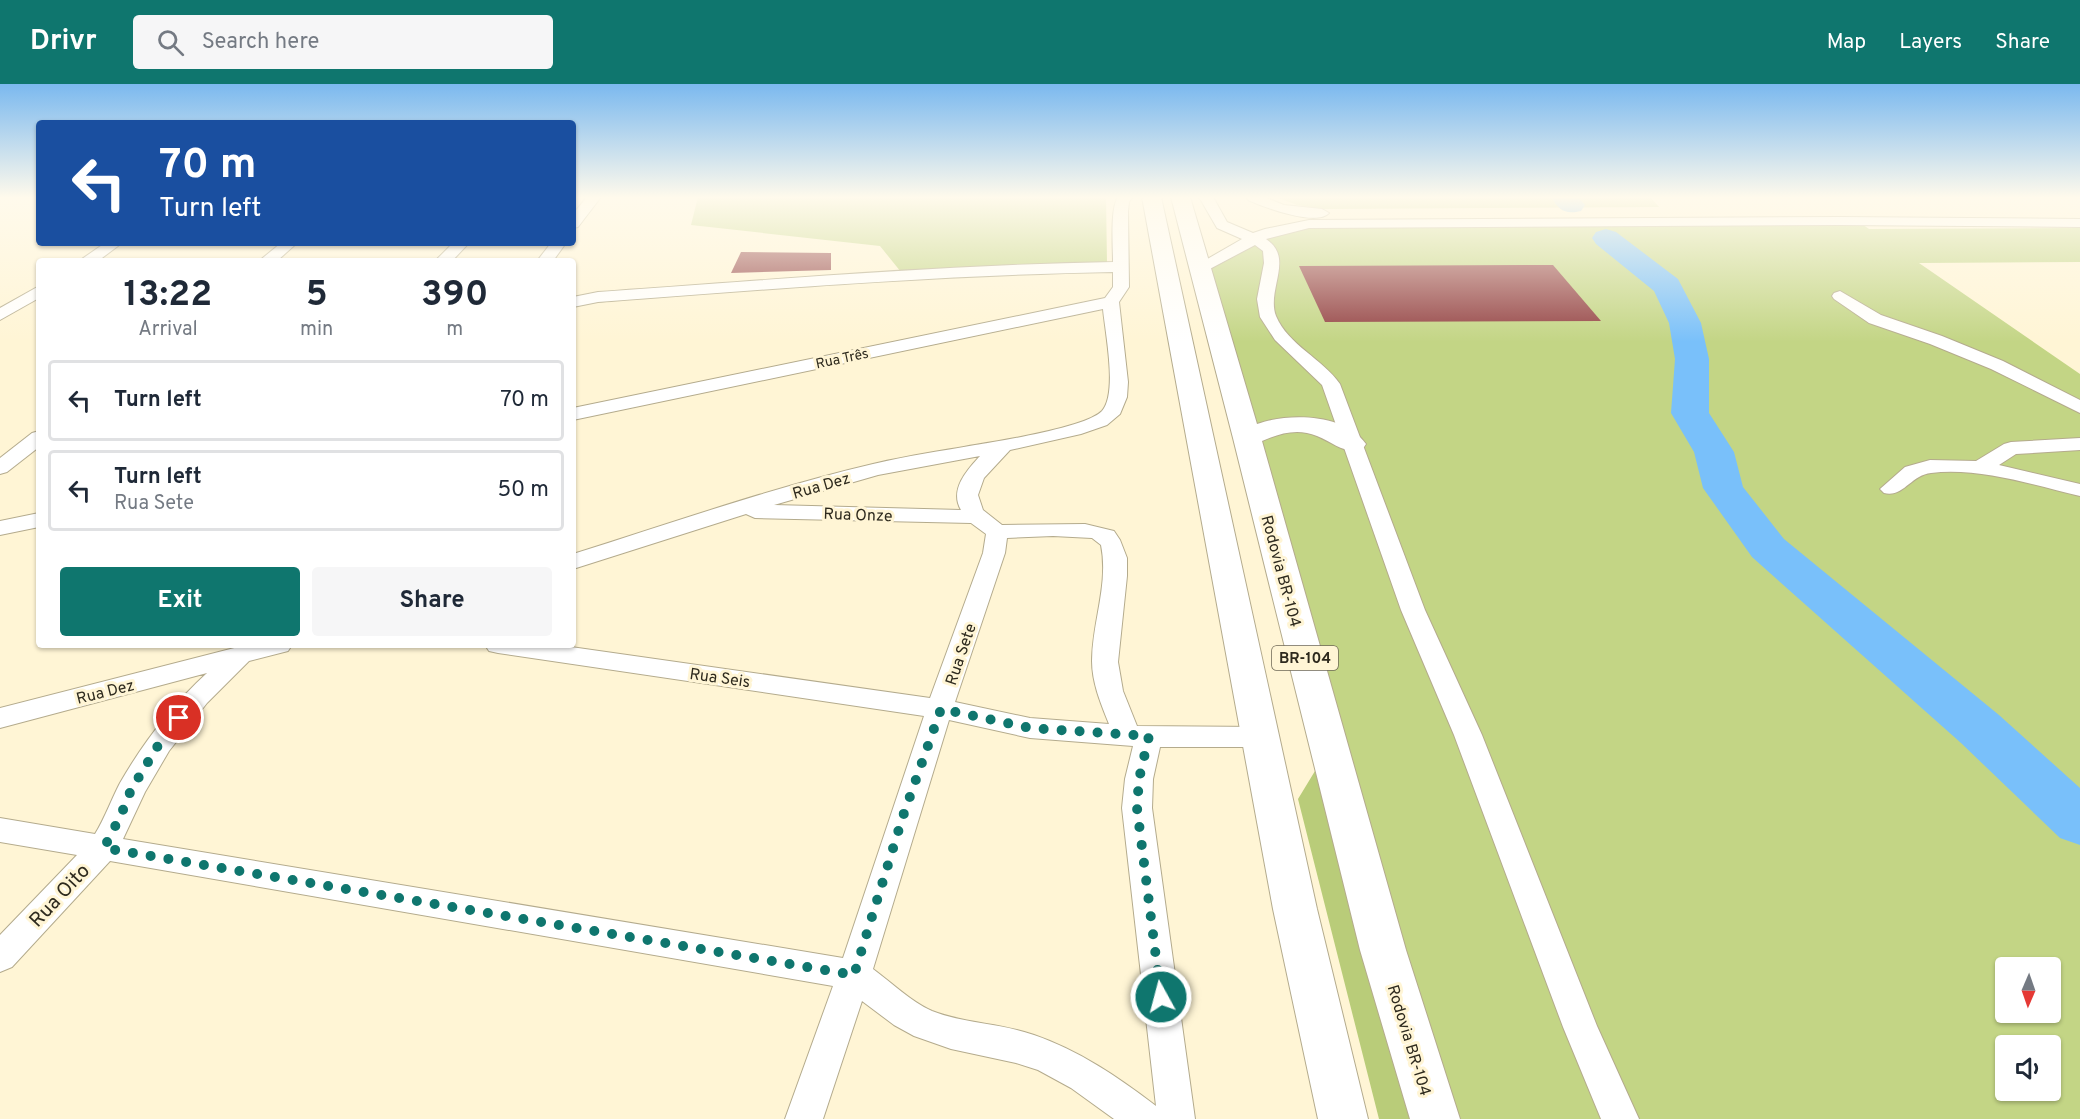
<!DOCTYPE html>
<meta charset="utf-8">
<style>
body{margin:0;font-family:Overpass,sans-serif;background:#f6f6f7;color:#1f2937;height:100vh;display:flex;flex-direction:column;font-size:22px;white-space:nowrap}
*{box-sizing:border-box;margin:0}
p{font-size:20px;color:#747a83}
.icon{flex:none;width:33px;height:33px;fill:none;stroke:currentColor;stroke-width:2;stroke-linecap:round;stroke-linejoin:round}
.map{position:relative;flex:1;overflow:hidden}
.details{position:absolute;left:36px;top:174px;width:540px;height:390px;display:flex;flex-direction:column;background:#fff;border-radius:6px;box-shadow:0 2px 4px #0004}
.details>*{flex:none}
.hud{position:absolute;left:36px;top:36px;width:540px;height:126px;border-radius:6px;box-shadow:0 2px 4px #0004;background:#1a4fa0;color:#fff;overflow:hidden}
.needle{width:39px;rotate:182deg}
.buttons{position:absolute;left:1995px;top:873px;display:grid;gap:12px}
.buttons a{display:grid;place-items:center;width:66px;height:66px;border-radius:6px;background:#fff;box-shadow:0 2px 4px #0004;font-size:30px}
.pin{position:absolute;display:grid;place-items:center;width:51px;height:51px;color:#fff;margin:-26px;border:3px solid #fff;border-radius:50%;box-shadow:0 2px 6px #0007}
.me{position:absolute;width:66px;margin:-33px;rotate:353deg;stroke-linejoin:round;filter:drop-shadow(0 0 4px #0008)}
.turn{display:flex;align-items:center;gap:21px;height:126px;padding:0 24px;font-size:27px}
.turn .icon{width:78px;height:78px;stroke-width:2.5}
.turn b{display:block;font-size:42px;line-height:51px}
.eta{display:flex;justify-content:space-evenly;align-items:center;height:102px;text-align:center}
.eta b{font-size:36px;font-weight:700;line-height:42px}
.primary-button{display:flex;gap:12px;margin-top:auto;padding:12px 24px}
.primary-button a{flex:1;height:69px;border-radius:6px;background:#0f766e;color:#fff;font-size:24px;font-weight:700;line-height:69px;text-align:center}
.primary-button a+a{background:#f6f6f7;color:#1f2937}
ul{padding:0;list-style:none}
li{display:flex;align-items:center;gap:18px;height:81px;margin:0 12px 9px;padding:0 12px;border:3px solid #e0e1e3;border-radius:6px}
li div{flex:1}
li b{display:block;font-size:22px}
li em{font-style:normal}
header{display:flex;align-items:center;gap:36px;box-sizing:border-box;height:84px;padding:0 30px;background:#0f766e;color:#fff}
header strong{font-size:28px}
nav{display:flex;gap:33px;margin-inline-start:auto;font-size:21px}
.search{width:420px;height:54px;background:#f6f6f7;display:flex;align-items:center;gap:15px;box-sizing:border-box;padding:0 21px;border-radius:6px;color:#747a83;font-size:22px}
.map>svg:first-child{display:block}
.green{fill:#c3d585;fill-rule:evenodd}
.forest{fill:#b9cc79}
.lines{fill:none;stroke-linecap:round;stroke-linejoin:round}
.river{fill:#79c0fa;fill-rule:evenodd}
.building{fill:#944345}
.street-casing{stroke:#b4ab8d;stroke-width:2}
.highway-casing{stroke:#b4ab8d;stroke-width:2}
.street{fill:#fff;fill-rule:evenodd}
.highway{fill:#fff;fill-rule:evenodd}
.route{stroke:#0f766e;stroke-width:10;stroke-dasharray:0 18}
.labels{text-anchor:middle;stroke-width:6;stroke-linejoin:round;paint-order:stroke}
.far-street-label{font-size:14px;fill:#2e2a1e;stroke:#fff5d5}
.shield{fill:#fff5d5;stroke:#6d6755;stroke-width:1.5}
.shield-label{font-size:15px;font-weight:bold;fill:#2e2a1e}
.street-label{font-size:16px;fill:#2e2a1e;stroke:#fff5d5}
.near-street-label{font-size:20px;fill:#2e2a1e;stroke:#fff5d5}
</style>
<header>
<strong>Drivr</strong>
<div class="search"><svg class="icon" aria-label="search" viewBox="0 0 24 24"><circle cx="10" cy="10" r="6"/><path d="M15 15l6 6"/></svg>Search here</div>
<nav><a>Map</a><a>Layers</a><a>Share</a></nav>
</header>
<div class="map">
<svg width="2080" height="1035" viewBox="0 0 2080 1035">
<rect width="100%" height="100%" fill="#fff5d5"/>
<g class="green">
<polygon points="698,113 1106,113 1107,179 967,183 901,188 880,162 691,141"/>
<polygon points="1276,113 1650,113 1659,123 1324,125 1297,121"/>
<path d="M 1859,138 L 1869,145 L 2080,144 L 2080,178 L 1919,179 L 2080,290 L 2080,1035 L 1440,1035 L 1206,186 L 1254,155 L 1311,141 ZM 2006,884 L 2050,884 L 2050,928 L 2006,928 ZM 2006,962 L 2050,962 L 2050,1006 L 2006,1006 Z"/>
</g>
<polygon class="forest" points="1315,687 1403,1002 1413,1035 1379,1035 1298,715"/>
<g class="lines">
<g class="river">
<path d="M 1551,113 L 1578,113 L 1585,121 L 1581,127 C 1565,131 1559,126 1551,113 Z"/>
<polygon points="1606,145 1616,148 1678,195 1701,239 1709,275 1709,329 1734,368 1743,403 1784,455 1999,631 2080,704 2080,761 2060,754 1961,659 1752,473 1703,404 1694,368 1671,329 1675,275 1669,239 1654,207 1596,160 1592,154 1596,148"/>
</g>
</g>
<g class="building">
<polygon points="741,168 831,169 831,186 731,189"/>
<polygon points="1553,181 1601,237 1325,238 1299,182"/>
</g>
<g class="lines">
<g class="street-casing">
<g id="street">
<polygon points="587,113 601,113 578,143 573,144 573,130"/>
<path d="M 1118,113 L 1133,113 L 1129,118 L 1128,127 L 1129,203 L 1119,218 L 1128,298 L 1127,313 L 1120,330 L 1107,341 L 1081,350 L 1010,366 L 984,394 L 978,411 L 983,426 L 1002,441 L 1085,440 L 1114,447 L 1120,456 L 1127,474 L 1127,492 L 1118,578 L 1123,607 L 1137,642 L 1260,643 L 1270,646 L 1274,653 L 1270,660 L 1260,663 L 1160,663 L 1153,695 L 1152,724 L 1195,1035 L 1114,1035 L 1071,1004 L 1038,986 L 1016,979 L 951,965 L 914,952 L 894,941 L 862,917 L 823,1035 L 785,1035 L 833,902 L 110,777 L 12,883 L 0,888 L 0,851 L 77,771 L 0,758 L 0,734 L 95,750 C 105,734 111,716 120,699 C 143,659 172,621 207,589 L 0,644 L 0,624 L 246,561 L 292,561 L 288,567 L 249,577 L 207,619 L 169,667 L 145,708 L 123,755 L 843,874 L 924,632 L 498,569 L 489,567 L 485,561 L 557,561 L 930,614 L 983,469 L 986,450 L 971,439 L 755,434 L 746,430 L 573,485 L 573,470 C 672,439 771,404 873,380 C 906,372 941,367 975,361 C 1000,357 1087,343 1102,327 C 1118,309 1105,248 1103,225 L 573,336 L 573,324 L 1105,214 L 1113,203 L 1113,188 C 941,191 770,205 598,218 L 573,223 L 573,213 L 598,208 C 770,196 941,181 1113,178 C 1113,163 1110,124 1118,113 ZM 980,372 C 967,386 949,406 961,426 L 774,421 L 878,391 ZM 1053,452 L 1092,454 L 1101,461 C 1109,501 1092,538 1092,577 C 1092,599 1101,620 1109,640 L 1030,634 L 955,618 L 1005,469 L 1007,454 ZM 949,636 L 1030,654 L 1133,662 L 1125,695 L 1122,724 L 1156,1022 C 1118,993 1080,967 1034,951 C 1001,939 965,940 932,927 C 910,917 892,899 873,885 Z"/>
<path d="M 1199,113 L 1213,113 L 1227,138 L 1253,149 L 1265,145 L 1309,136 L 1840,133 L 2080,135 L 2080,143 L 1840,141 L 1309,144 L 1266,155 C 1295,174 1266,206 1276,232 C 1288,261 1323,275 1340,300 L 1425,526 L 1482,651 L 1597,942 L 1639,1035 L 1601,1035 L 1563,943 L 1454,651 L 1401,526 L 1322,301 L 1275,256 L 1260,233 L 1257,215 L 1264,179 L 1263,167 L 1255,161 L 1204,188 L 1198,190 L 1190,185 L 1242,155 L 1217,144 Z"/>
<path d="M 1246,113 L 1264,113 L 1284,121 L 1322,125 L 1329,129 C 1316,143 1264,123 1248,116 Z"/>
<polygon points="105,159 122,159 98,177 79,177"/>
<polygon points="281,159 297,159 277,177 259,177"/>
<polygon points="453,159 469,159 452,177 435,177"/>
<polygon points="551,159 566,159 553,177 537,177"/>
<polygon points="39,202 39,214 0,236 0,224"/>
<polygon points="1840,207 1881,231 1942,252 2003,277 2080,316 2080,329 1991,285 1930,260 1869,239 1834,215 1832,212 1834,209"/>
<polygon points="39,347 39,363 7,388 0,390 0,374 32,349"/>
<path d="M 2080,354 L 2080,366 L 2016,370 L 1999,381 L 2080,400 L 2080,412 C 2034,401 1978,383 1931,389 C 1911,391 1903,414 1884,409 L 1880,405 L 1905,383 L 1930,376 L 1976,377 L 2004,360 L 2011,358 Z"/>
<polygon points="39,429 39,443 0,451 0,437"/>
</g>
</g>
<g class="highway-casing">
<g id="highway">
<polygon points="1142,113 1161,113 1317,825 1368,1035 1318,1035 1273,825"/>
<path d="M 1171,113 L 1190,113 L 1257,340 C 1288,329 1344,329 1366,360 L 1362,366 C 1344,370 1334,359 1317,352 C 1298,344 1280,349 1262,357 L 1406,866 L 1460,1035 L 1410,1035 L 1360,866 L 1233,354 Z"/>
</g>
</g>
<use href="#street" class="street"/>
<use href="#highway" class="highway"/>
</g>
<linearGradient id="sky" x2="0" y2="1"><stop stop-color="#7bb9ef"/><stop offset="0.44" stop-color="#fffaec"/><stop offset="1" stop-color="#fffaec" stop-opacity="0"/></linearGradient>
<rect width="2080" height="258" fill="url(#sky)"/>
<g class="lines">
<polyline class="route" points="179,634 159,660 131,706 121,731 104,764 854,891 903,732 941,625 1030,644 1149,652 1139,695 1137,724 1161,913"/>
</g>
<g class="labels">
<g class="far-street-label">
<text transform="translate(842 274) rotate(-12)" y="5">Rua Três</text>
</g>
<rect class="shield" x="1272" y="562" width="66" height="24" rx="4.5"/>
<g class="shield-label">
<text x="1305" y="579">BR-104</text>
</g>
<g class="street-label">
<text transform="translate(821 401) rotate(-16)" y="6">Rua Dez</text>
<text transform="translate(858 430) rotate(2)" y="6">Rua Onze</text>
<text transform="translate(1282 487) rotate(75)" y="6">Rodovia BR-104</text>
<text transform="translate(960 570) rotate(-71)" y="6">Rua Sete</text>
<text transform="translate(720 593) rotate(8)" y="6">Rua Seis</text>
<text transform="translate(105 607) rotate(-14)" y="6">Rua Dez</text>
<text transform="translate(1410 956) rotate(73)" y="6">Rodovia BR-104</text>
</g>
<g class="near-street-label">
<text transform="translate(59 811) rotate(-47)" y="7">Rua Oito</text>
</g>
</g>
</svg>
<div class="buttons">
<a><svg class="needle" viewBox="-14 -14 28 28"><path d="M0-13l5 13h-10z" fill="#e53935"/><path d="M0 13l5-13h-10z" fill="#747a83"/></svg></a>
<a><svg class="icon" aria-label="sound" viewBox="0 0 24 24"><path d="M4 9h4l5-4v14l-5-4H4zM17 9q2 3 0 6"/></svg></a>
</div>
<div class="pin" style="left:179px;top:634px;background:#d93025"><svg class="icon" aria-label="arrive" viewBox="0 0 24 24"><path d="M6 21V4h12l-3 4 3 4H6"/></svg></div>
<svg class="me" style="left:1161px;top:913px" viewBox="-20 -20 40 40"><circle r="17" fill="#0f766e" stroke="#fff" stroke-width="3"/><path d="M0-11L8 9 0 5-8 9z" fill="#fff"/></svg>
<div class="hud">
<div class="turn"><svg class="icon" aria-label="left" viewBox="0 0 24 24"><path d="M17 20v-9H6M10 6l-5 5 5 5"/></svg><div><b>70 m</b>Turn left</div></div>
</div>
<section class="details">
<div class="eta">
<div><b>13:22</b><p>Arrival</p></div>
<div><b>5</b><p>min</p></div>
<div><b>390</b><p>m</p></div>
</div>
<ul>
<li><svg class="icon" aria-label="left" viewBox="0 0 24 24"><path d="M17 20v-9H6M10 6l-5 5 5 5"/></svg><div><b>Turn left</b></div><em>70 m</em></li>
<li><svg class="icon" aria-label="left" viewBox="0 0 24 24"><path d="M17 20v-9H6M10 6l-5 5 5 5"/></svg><div><b>Turn left</b><p>Rua Sete</p></div><em>50 m</em></li>
</ul>
<div class="primary-button"><a>Exit</a><a>Share</a></div>
</section>
</div>
